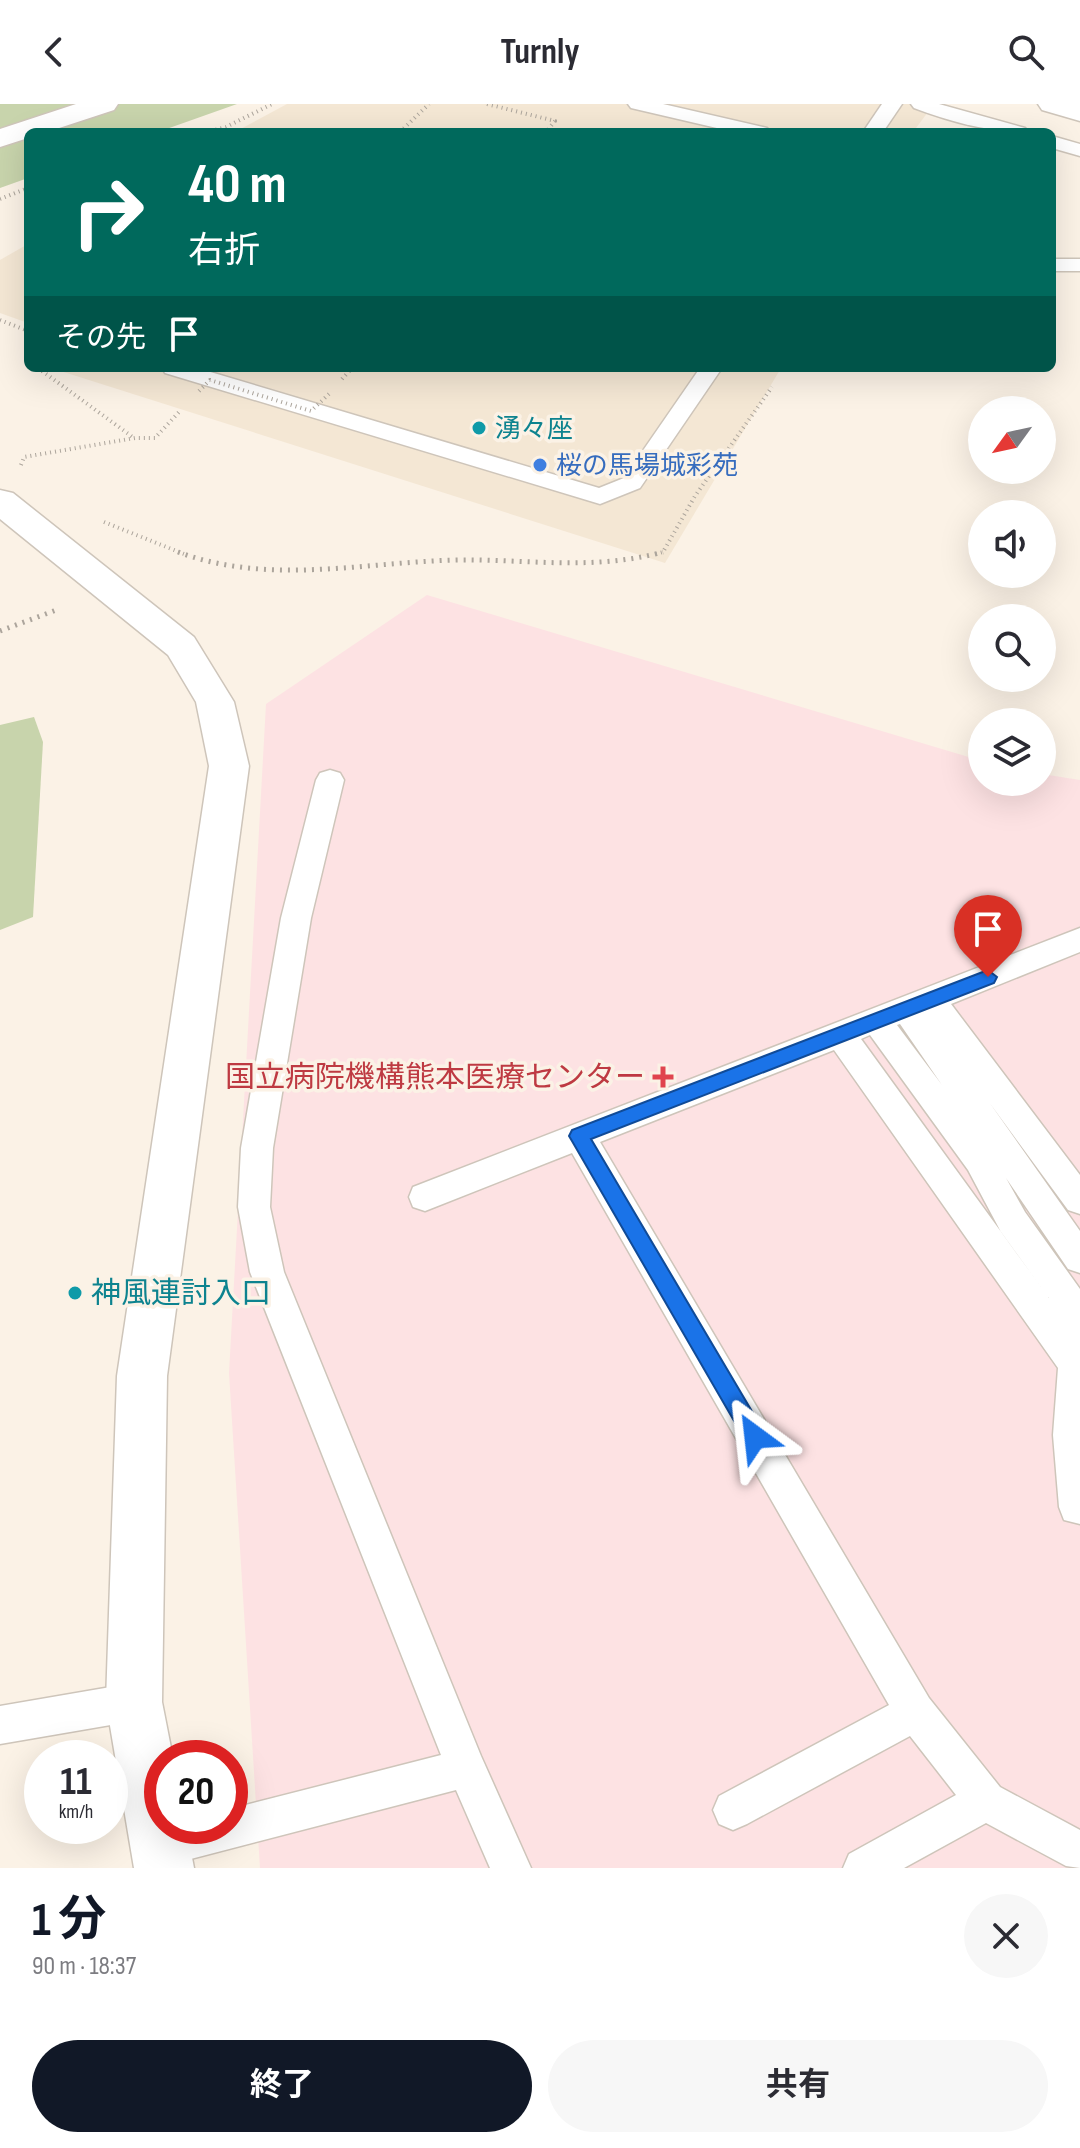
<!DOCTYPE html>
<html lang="ja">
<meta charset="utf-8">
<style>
body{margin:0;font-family:"Sofia Sans Condensed","Noto Sans JP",sans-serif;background:#f7f7f7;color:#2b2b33;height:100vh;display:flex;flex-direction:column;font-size:30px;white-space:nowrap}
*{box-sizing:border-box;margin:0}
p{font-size:26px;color:#7c7c81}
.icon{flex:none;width:44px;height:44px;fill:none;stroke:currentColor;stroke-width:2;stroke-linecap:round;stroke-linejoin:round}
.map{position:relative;height:1764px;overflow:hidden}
.side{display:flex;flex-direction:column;background:#fff;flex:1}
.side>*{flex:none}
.guide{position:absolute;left:24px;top:24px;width:1032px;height:244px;border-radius:12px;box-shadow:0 8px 32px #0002;background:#00695c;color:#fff;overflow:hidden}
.needle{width:52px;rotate:237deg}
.fabs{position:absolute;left:968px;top:292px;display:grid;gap:16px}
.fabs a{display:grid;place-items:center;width:88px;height:88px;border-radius:50%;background:#fff;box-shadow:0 8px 32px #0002;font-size:40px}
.speed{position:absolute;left:24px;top:1636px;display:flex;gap:16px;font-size:40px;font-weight:700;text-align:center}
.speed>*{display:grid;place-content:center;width:104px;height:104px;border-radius:50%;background:#fff;box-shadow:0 8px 32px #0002;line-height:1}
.speed small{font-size:20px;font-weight:400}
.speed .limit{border:12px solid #d22;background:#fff;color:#111}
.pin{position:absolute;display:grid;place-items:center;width:68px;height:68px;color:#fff;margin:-82px -34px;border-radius:50% 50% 50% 0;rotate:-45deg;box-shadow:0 0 8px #0007}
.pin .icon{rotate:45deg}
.me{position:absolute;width:88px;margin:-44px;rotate:330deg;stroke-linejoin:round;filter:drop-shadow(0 0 6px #0008)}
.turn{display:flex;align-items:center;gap:28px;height:168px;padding:0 32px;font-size:36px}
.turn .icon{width:104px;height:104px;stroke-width:2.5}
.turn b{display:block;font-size:56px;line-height:68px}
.then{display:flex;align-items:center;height:76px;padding:0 32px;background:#0003;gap:16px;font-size:30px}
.round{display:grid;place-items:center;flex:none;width:84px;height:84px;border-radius:42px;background:#f7f7f7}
.summary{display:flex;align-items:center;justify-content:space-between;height:136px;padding:0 32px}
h1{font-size:48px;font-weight:700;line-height:60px;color:#111827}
.action{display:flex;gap:16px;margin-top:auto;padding:16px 32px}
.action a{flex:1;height:92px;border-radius:48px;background:#111827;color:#fff;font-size:32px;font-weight:700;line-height:92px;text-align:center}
.action a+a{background:#f7f7f7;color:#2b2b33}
header{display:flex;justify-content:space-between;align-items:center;height:104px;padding:0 32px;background:#fff;font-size:36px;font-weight:700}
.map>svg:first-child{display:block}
.built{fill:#f4e7d4}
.medical{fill:#fde2e3}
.green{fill:#c8d4ac}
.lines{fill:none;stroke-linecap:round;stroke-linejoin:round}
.lane-casing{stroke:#cec5ba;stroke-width:3}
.street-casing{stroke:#cec5ba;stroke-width:3}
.path-far1{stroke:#aca59c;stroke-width:4;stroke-dasharray:1 4;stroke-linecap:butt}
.path{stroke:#aca59c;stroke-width:5;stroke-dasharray:2 6;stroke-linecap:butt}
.lane{fill:#fff;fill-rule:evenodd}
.street{fill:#fff;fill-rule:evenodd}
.path-bridge{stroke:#aca59c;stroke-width:4;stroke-dasharray:1 4;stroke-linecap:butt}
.route{fill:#1a73e8;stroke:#114b97;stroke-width:2}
.culture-dot{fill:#0f9aa8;stroke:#fbf2e6;stroke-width:3}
.shop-dot{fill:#3f7fe0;stroke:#fbf2e6;stroke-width:3}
.health-dot{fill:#e0444e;stroke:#fbf2e6;stroke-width:3}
.labels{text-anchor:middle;stroke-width:7;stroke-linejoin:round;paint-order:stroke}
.far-culture-label{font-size:26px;fill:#0d838f;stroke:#fbf2e6;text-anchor:start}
.far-shop-label{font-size:26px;fill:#366cbe;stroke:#fbf2e6;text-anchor:start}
.health-label{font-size:30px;fill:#be3a42;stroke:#fbf2e6;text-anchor:end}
.culture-label{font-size:30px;fill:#0d838f;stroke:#fbf2e6;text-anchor:start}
</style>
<header><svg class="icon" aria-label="back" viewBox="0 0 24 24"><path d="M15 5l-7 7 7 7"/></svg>Turnly<svg class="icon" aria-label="search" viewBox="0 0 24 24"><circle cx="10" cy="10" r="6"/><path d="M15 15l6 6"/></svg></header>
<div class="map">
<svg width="1080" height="1764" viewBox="0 0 1080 1764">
<rect width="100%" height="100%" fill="#fbf2e6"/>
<g class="built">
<polygon points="287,0 934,0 913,28 235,28"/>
<polygon points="28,140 28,219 0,209 0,156"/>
<polygon points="51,264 781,264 665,459"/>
</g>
<polygon class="medical" points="427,491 982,657 982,678 1042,678 1042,670 1080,676 1080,1764 260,1764 229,1269 266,600"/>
<g class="green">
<polygon points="0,0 237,0 158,28 28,28 28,74 0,84"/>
<polygon points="34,613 43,638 33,813 0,826 0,621"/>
</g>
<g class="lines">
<g class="lane-casing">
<g id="lane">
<polygon points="628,0 663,0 767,24 770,28 734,28 631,4"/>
<polygon points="882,0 902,0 883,28 863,28"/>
<path d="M 911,0 L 939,0 L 1025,24 L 1028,28 C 987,28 952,18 914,4 Z"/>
<polygon points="1052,32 1080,40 1080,52 1052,44"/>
<rect x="1052" y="155" width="28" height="12"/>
<polygon points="162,264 197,264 599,384 624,374 700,264 722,264 640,384 600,400 165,269"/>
<polygon points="330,666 340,669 344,676 311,814 273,1044 270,1103 284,1168 481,1652 531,1764 490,1764 456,1686 160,1763 146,1757 140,1743 146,1729 163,1722 230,1722 230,1705 441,1651 250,1168 238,1103 241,1044 281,814 316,676 320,669"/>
<path d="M 1080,824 L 1080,848 L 951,900 L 1080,1071 L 1080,1110 L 1068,1106 L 989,998 L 1080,1127 L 1080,1169 L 1068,1165 L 1006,1074 L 1025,1108 L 1080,1185 L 1080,1420 L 1064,1416 L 1059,1403 L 1053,1331 L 1058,1264 L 834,946 L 600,1038 L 929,1594 L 1000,1683 L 1080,1726 L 1080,1764 L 1066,1762 L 986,1719 L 904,1764 L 843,1764 L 849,1750 L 956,1691 L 910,1632 L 747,1720 L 733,1726 L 719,1720 L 713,1706 L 719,1692 L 889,1601 L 572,1049 L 425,1107 L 413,1103 L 409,1093 L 413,1083 ZM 900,920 L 942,981 L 897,921 ZM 870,931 L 968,1066 L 1001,1128 L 1049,1194 L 861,935 Z"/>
<polygon points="134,1579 148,1584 153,1598 148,1612 134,1617 0,1640 0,1602"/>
</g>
</g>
<g class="street-casing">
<g id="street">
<polygon points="76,0 118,0 114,6 47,28 28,28 28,34 0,43 0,25"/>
<polygon points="1038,0 1080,0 1080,17 1042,6"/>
<polygon points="0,386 13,389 194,533 234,598 249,662 167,1272 162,1598 173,1654 162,1654 162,1722 186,1722 194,1764 134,1764 106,1598 117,1272 209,662 196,598 168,551 0,415"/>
</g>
</g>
<g class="path-far1">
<polyline points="487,0 555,17 546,28"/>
<polyline points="206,28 226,23 272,0"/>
<polyline points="400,28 429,0"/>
<polyline points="0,95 28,84"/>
<polyline points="0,216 28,227"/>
<polyline points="38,264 134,334"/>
<polyline points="342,275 352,264"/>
<polyline points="21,361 24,353 135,334 155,334 180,307"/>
<polyline points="104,418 184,450"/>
<polyline points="656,450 663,448 695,392 772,283"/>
</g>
<g class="path">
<path d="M 178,448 C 270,482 363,458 457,456 C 527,455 593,467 663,448"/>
<polyline points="0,527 59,505"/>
</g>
<use href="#lane" class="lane"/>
<use href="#street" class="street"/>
<polyline class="path-bridge" points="199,287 210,276 311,307 329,290"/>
</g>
<polygon class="route" points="988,866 997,873 994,879 591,1035 763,1326 766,1333 763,1341 755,1344 748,1341 572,1037 569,1032 572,1026"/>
<g class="culture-dot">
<circle cx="479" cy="324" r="8"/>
<circle cx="75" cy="1189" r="8"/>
</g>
<circle class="shop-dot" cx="540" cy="361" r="8"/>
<path class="health-dot" d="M659 961h8v8h8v8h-8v8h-8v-8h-8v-8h8z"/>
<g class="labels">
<g class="far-culture-label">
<text x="495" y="333">湧々座</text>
</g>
<g class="far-shop-label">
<text x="556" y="370">桜の馬場城彩苑</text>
</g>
<g class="health-label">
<text x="645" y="983">国立病院機構熊本医療センター</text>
</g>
<g class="culture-label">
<text x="91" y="1199">神風連討入口</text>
</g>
</g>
</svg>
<div class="fabs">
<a><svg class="needle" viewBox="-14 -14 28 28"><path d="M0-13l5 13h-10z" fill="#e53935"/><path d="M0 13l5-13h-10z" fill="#7c7c81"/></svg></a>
<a><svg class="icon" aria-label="sound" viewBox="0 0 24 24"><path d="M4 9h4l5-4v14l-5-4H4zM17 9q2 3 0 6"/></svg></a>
<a><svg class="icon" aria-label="search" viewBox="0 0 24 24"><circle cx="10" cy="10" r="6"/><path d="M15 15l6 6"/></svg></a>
<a><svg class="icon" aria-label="layers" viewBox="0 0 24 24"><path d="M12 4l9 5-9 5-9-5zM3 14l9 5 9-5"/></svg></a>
</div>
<div class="speed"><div>11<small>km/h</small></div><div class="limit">20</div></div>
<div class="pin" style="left:988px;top:873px;background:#d93025"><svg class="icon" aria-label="arrive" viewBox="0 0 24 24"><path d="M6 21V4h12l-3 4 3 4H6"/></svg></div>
<svg class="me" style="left:755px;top:1333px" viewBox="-20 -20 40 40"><path d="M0-17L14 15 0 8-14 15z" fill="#1a73e8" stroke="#fff" stroke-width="4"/></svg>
<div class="guide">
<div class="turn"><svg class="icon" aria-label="right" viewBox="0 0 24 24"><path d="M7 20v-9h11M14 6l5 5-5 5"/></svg><div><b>40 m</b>右折</div></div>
<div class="then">その先<svg class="icon" aria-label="arrive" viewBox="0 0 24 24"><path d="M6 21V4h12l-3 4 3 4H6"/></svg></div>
</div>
</div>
<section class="side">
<div class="summary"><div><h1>1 分</h1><p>90 m · 18:37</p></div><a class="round"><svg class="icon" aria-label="close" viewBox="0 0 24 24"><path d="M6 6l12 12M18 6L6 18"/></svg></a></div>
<div class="action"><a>終了</a><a>共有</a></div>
</section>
